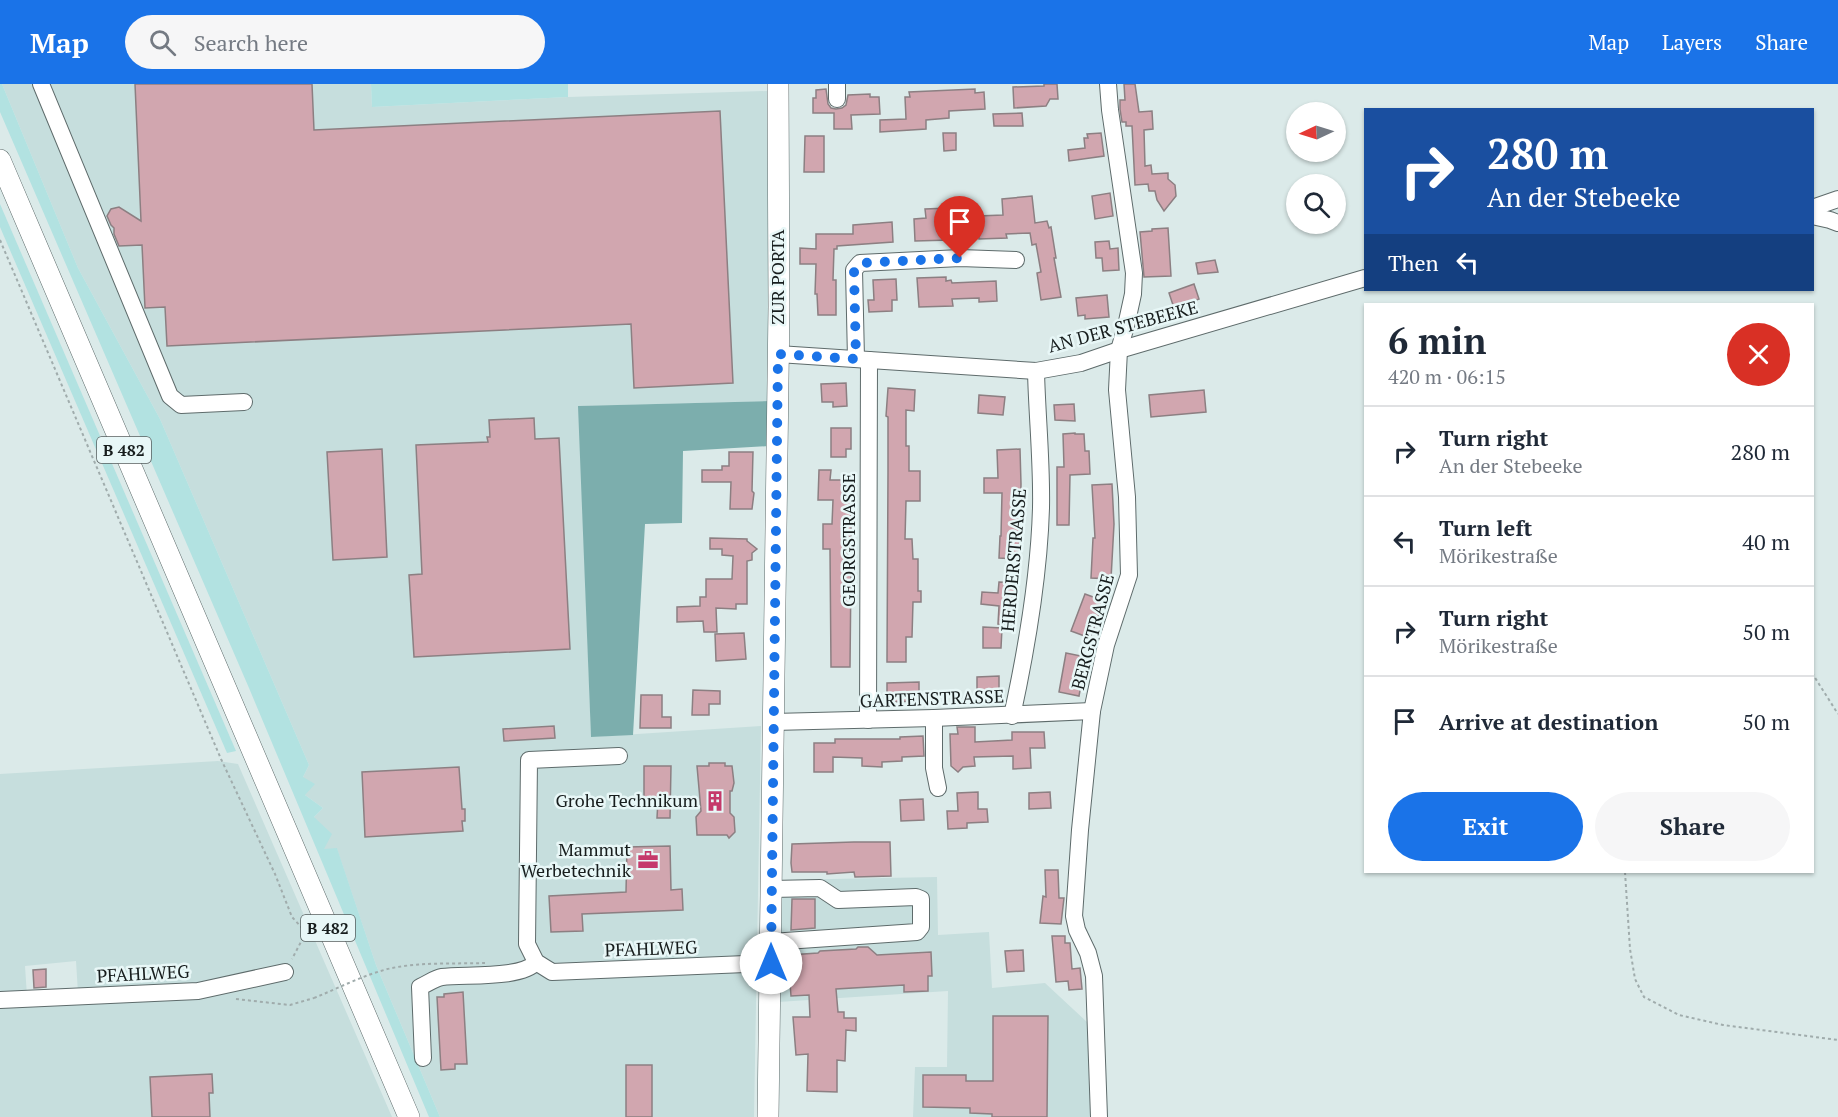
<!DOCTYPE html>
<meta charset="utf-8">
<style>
body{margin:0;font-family:"PT Serif",serif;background:#f6f6f7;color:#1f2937;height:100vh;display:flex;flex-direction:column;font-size:22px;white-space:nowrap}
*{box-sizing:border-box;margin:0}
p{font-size:20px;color:#747a83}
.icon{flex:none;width:33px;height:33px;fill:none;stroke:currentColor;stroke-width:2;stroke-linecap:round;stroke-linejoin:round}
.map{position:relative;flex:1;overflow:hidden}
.side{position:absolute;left:1364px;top:219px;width:450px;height:570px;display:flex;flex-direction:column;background:#fff;border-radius:0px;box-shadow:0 2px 4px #0004}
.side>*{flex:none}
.top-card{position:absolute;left:1364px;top:24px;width:450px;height:183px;border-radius:0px;box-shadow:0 2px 4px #0004;background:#1a4fa0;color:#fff;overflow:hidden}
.needle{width:39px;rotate:266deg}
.tools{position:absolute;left:1286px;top:18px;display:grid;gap:12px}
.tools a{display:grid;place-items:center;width:60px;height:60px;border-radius:50%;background:#fff;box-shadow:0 2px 4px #0004;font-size:30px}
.pin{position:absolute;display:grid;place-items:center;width:51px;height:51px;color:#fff;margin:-62px -26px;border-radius:50% 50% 50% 0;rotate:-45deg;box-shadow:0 0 6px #0007}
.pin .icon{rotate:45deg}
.me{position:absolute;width:66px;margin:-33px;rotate:0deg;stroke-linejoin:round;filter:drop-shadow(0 0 4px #0008)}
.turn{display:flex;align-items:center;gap:21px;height:126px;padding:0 24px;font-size:27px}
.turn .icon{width:78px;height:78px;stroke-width:2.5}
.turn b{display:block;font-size:42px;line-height:51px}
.then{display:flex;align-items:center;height:57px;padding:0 24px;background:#0003;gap:12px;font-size:22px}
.round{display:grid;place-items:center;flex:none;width:63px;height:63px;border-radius:32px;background:#f6f6f7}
.head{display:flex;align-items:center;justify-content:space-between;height:102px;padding:0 24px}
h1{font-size:36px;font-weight:800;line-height:45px}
.button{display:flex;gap:12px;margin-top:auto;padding:12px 24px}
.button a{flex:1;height:69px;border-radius:36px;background:#1a73e8;color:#fff;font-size:24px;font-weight:800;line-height:69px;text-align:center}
.button a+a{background:#f6f6f7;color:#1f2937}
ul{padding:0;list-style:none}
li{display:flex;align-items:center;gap:18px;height:90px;padding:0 24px;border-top:2px solid #e0e1e3}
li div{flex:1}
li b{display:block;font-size:22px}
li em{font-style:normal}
header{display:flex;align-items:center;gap:36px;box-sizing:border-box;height:84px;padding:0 30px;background:#1a73e8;color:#fff}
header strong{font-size:28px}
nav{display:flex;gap:33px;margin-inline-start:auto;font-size:21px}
.search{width:420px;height:54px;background:#f6f6f7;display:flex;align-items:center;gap:15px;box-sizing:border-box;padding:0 21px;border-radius:33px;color:#747a83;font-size:22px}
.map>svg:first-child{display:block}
.built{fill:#c6dedd;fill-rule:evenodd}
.green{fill:#b2e2e1}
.forest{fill:#7caead}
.building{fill:#d1a6af;stroke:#8c7f82;stroke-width:1.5}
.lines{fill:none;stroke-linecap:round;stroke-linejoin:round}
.minor-casing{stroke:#5e6b6b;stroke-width:18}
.major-casing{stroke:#5e6b6b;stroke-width:22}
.path{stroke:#a0acac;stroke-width:2;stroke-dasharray:3 3;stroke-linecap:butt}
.minor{stroke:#fff;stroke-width:16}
.major{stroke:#fff;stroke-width:21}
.path-bridge{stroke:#a0acac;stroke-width:2;stroke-dasharray:3 3;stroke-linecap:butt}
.route{stroke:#1a73e8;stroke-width:10;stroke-dasharray:0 18}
.labels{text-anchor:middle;stroke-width:5;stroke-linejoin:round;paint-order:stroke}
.shield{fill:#e8f7f7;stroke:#565e5e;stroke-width:1.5}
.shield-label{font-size:16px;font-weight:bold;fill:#171d1d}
.street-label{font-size:18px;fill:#171d1d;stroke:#e8f7f7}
.poi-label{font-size:18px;fill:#171d1d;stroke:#e8f7f7;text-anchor:end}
</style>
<header>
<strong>Map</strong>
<div class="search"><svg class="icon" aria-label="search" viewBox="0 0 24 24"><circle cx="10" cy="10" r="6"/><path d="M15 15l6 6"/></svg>Search here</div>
<nav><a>Map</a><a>Layers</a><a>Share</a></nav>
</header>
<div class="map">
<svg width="1838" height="1033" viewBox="0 0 1838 1033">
<rect width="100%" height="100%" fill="#dbeae9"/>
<g class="built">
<polygon points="2,0 371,0 372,23 568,13 768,7 770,317 579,322 591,653 761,642 754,1033 440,1033 376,881 337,765 324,765 314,733 323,724 305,711 303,693 309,681 160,335 78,184"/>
<path d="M 218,677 L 238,680 L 392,1033 L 0,1033 L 0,690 ZM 76,877 L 78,909 L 27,912 L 25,882 Z"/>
<polygon points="937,793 938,851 989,848 992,904 1045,899 1102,952 1105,1033 913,1033 915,983 947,983 948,907 778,918 779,796"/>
</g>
<g class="green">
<polygon points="0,0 2,0 78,184 160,335 309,681 303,693 315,700 305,711 323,724 314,733 332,750 324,765 337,764 376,881 440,1033 429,1033 249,604 0,28"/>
<polygon points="371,0 568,0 568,13 372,23"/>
<polygon points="0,120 236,667 227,669 0,143"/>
</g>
<polygon class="forest" points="770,317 769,362 683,367 682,439 645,440 633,651 591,653 578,322"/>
<g class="building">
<polygon points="135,0 312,0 314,46 720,27 733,299 634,304 631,240 167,262 165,223 145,224 142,161 119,162 114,150 114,144 111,141 107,132 111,125 119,123 141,137"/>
<polygon points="1044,0 1057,0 1058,15 1050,15 1046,22 1014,24 1013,3 1044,2"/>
<polygon points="1124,0 1135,0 1139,28 1152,27 1153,45 1144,46 1145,82 1151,81 1152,90 1168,89 1168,95 1175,101 1176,112 1164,127 1157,116 1155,107 1149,107 1148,100 1135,101 1132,42 1126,42 1126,38 1122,38 1120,25 1120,16 1125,16"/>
<polygon points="826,5 828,20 831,24 836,25 842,24 846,21 848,11 870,10 870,13 879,13 880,30 851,31 852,45 834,45 834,29 813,29 813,14 816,14 816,6"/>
<polygon points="975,5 975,9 984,8 985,25 949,27 949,34 926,36 926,45 880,48 880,36 906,35 905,13 910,13 909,8"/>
<polygon points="1022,29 1023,42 994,42 993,30"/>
<polygon points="943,49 956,49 956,66 944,67"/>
<polygon points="1101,49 1104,72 1069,77 1068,66 1085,64 1084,54 1088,54 1087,50"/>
<polygon points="805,52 824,52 824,88 804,88"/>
<polygon points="1110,109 1113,132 1095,135 1092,112"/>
<polygon points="1032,112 1035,139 1047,137 1049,144 1051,143 1056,174 1054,174 1061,213 1041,216 1037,189 1041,188 1036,160 1032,161 1030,149 1006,150 1007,154 979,155 978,132 1003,131 1002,115"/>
<polygon points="949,124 950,156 915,157 914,135 926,134 925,125"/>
<polygon points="892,138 893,158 837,162 837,165 834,165 833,196 836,196 836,231 818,231 817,210 815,210 816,180 800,180 800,164 816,165 816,150 853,150 853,141"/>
<polygon points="1168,144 1171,192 1144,193 1140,148 1152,147 1152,145"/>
<polygon points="1109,157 1110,165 1118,164 1119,186 1103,187 1102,174 1096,174 1095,158"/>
<polygon points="1215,176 1218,188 1198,190 1196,179"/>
<polygon points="946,193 946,197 951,196 952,199 996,197 997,217 979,218 979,214 952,215 953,222 919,223 917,194"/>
<polygon points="896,195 897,216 892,216 892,227 869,228 868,216 874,216 873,196"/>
<polygon points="1194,200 1199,215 1174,224 1169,209"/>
<polygon points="1107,211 1109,233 1085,235 1085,231 1078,232 1076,214"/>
<polygon points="846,299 847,322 833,323 833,318 822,318 821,300"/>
<polygon points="888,304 915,306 914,327 906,326 906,362 909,362 909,387 920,387 920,417 906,417 905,455 912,455 913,475 918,475 918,507 921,507 921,518 913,518 912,553 906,553 906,578 887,578 888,388 888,333 886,332"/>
<polygon points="1204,306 1206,328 1151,333 1149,311"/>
<polygon points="979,311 1005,313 1003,331 978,329"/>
<polygon points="1074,320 1075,337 1055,336 1054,321"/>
<polygon points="534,334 535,355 559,354 570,565 414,573 409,491 422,490 416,361 488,358 487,353 490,353 489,336"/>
<polygon points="831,344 851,344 851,365 846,365 846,373 831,373"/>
<polygon points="1075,349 1075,350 1084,350 1085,367 1089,367 1090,390 1070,391 1069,441 1057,441 1057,383 1064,383 1063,350"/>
<polygon points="382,365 387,473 333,476 327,368"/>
<polygon points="1020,365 1021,400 1019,475 999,474 1000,452 1001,452 1002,409 984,409 984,394 998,394 997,366"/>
<polygon points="729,368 753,368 752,407 754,409 752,425 730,425 731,398 702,398 702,386 722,386 722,382 729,382"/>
<polygon points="819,386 831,386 830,396 851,396 851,453 848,453 848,486 851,486 850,583 831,583 830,465 823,465 823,440 832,440 833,416 818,416"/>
<polygon points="1112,400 1114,440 1111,495 1091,494 1093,454 1095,454 1092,401"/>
<polygon points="710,454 747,455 747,457 757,465 752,469 752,476 747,477 747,520 736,520 736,525 716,524 717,548 704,548 703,537 677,538 677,523 700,522 700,513 706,513 706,495 732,495 733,472 722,471 722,465 710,465"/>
<polygon points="999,498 1018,499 1016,521 1012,521 1011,541 998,540 999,522 981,520 982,508 998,509"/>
<polygon points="1085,510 1104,517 1090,554 1071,547"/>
<polygon points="983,543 1002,544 1001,564 983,564"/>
<polygon points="744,549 746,575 716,577 715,550"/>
<polygon points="1066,569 1086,573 1079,612 1059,608"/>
<polygon points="999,592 999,612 977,612 977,593"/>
<polygon points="919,598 919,617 887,618 887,599"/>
<polygon points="693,606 720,607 720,620 709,620 709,631 692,631"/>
<polygon points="641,611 662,611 662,633 671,633 671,644 640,644"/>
<polygon points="554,642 555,654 504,657 503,645"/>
<polygon points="957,643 975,643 975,658 1012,656 1012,648 1044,648 1045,664 1030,664 1031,684 1013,685 1013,672 974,673 975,682 963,683 958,688 951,682 950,650 958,650"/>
<polygon points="923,652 924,672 902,673 902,677 882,678 882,683 862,682 862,674 833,673 833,688 814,688 814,659 835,659 835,655 900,655 900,653"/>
<polygon points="709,679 725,679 725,682 732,682 734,699 732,707 730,707 730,729 734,733 735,748 729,754 727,751 697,751 696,733 701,727 697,682 709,682"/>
<polygon points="644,682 671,682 670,734 657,734 658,716 644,716"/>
<polygon points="459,683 462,725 465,725 465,737 462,737 463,747 365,753 362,688"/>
<polygon points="978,708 978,725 987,725 988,738 967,739 967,744 948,745 947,727 958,727 957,709"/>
<polygon points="1050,708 1051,724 1029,725 1029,709"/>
<polygon points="923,715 924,736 901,737 900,716"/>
<polygon points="854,758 890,758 891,792 855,793 854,788 827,790 827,788 792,788 791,779 792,760"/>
<polygon points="670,762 671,806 682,805 683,826 582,830 583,847 551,848 549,812 626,808 627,763"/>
<polygon points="1045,786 1058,786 1059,814 1064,814 1061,840 1040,839 1043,812 1046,813"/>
<polygon points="792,815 815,815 815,844 791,846"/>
<polygon points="1052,852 1065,852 1065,859 1070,859 1072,885 1080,884 1082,905 1069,906 1068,897 1056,898"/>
<polygon points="858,863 868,863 877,871 931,868 932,892 928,892 928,907 904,908 904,901 836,905 838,928 844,928 844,934 856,934 856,947 846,946 845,977 837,976 837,1008 807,1007 808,970 796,971 793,933 810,933 809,911 791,912 790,899 785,899 784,884 789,883 789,871 818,869 820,867 856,865"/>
<polygon points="1023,866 1024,887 1007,888 1005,867"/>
<polygon points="46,885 46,903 34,904 33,886"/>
<polygon points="463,908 467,980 455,980 455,985 441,986 437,913 444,913 444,910"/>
<polygon points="993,932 1048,932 1047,1033 992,1033 992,1030 970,1029 970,1024 923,1023 923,991 966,991 966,997 993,997"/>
<rect x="626" y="981" width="26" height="52"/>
<polygon points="212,990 213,1009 209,1009 210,1033 152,1033 150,993"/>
</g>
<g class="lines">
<g class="minor-casing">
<g id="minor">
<polyline points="41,0 170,312 181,321 244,318"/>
<polyline points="837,0 837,15"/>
<polyline points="1812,124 1838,115"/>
<polyline points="1812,132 1830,136 1838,139"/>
<polyline points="778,270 1036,287 1081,279 1119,266 1365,194"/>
<polyline points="856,275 854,186 860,179 960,174 1016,176"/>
<path d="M 1012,632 C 1027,563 1039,494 1041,424 C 1042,378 1037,332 1036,287"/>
<polyline points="934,634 934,684 938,704"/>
<polyline points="868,636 869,276"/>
<polyline points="773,638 934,634 1092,627"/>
<polyline points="619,672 529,676 527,860 536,878 552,888 771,879"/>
<polyline points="771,858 917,848 921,843 921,815 916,813 838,816 820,804 771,805"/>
<polyline points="0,916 198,907 285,888"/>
<path d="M 423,974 L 420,903 C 427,900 435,894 442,893 C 465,890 522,895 536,878"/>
<polyline points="1099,1033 1094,892 1088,869 1077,846 1074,832 1080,746 1092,627 1106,561 1129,491 1127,413 1117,306 1119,266 1126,242 1133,210 1134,189 1110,26 1108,0"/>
</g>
</g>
<g class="major-casing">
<g id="major">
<polyline points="0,76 409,1033"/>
<polyline points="768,1033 779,223 778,0"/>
</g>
</g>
<g class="path">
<polyline points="0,156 221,675 275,790 292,833 303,845 303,854 292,875"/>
<polyline points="1812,589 1838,630"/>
<polyline points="1625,788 1630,865 1635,895 1644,913 1679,931 1723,941 1838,956"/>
<polyline points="236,915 290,921 314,914"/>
</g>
<use href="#minor" class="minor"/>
<use href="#major" class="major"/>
<path class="path-bridge" d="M 314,914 C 339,904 365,890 392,884 C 422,878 454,880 485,879"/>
</g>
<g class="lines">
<polyline class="route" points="771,879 778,270 856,275 854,186 861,179 960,174"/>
</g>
<defs>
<g id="building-bare" transform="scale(1.62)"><path d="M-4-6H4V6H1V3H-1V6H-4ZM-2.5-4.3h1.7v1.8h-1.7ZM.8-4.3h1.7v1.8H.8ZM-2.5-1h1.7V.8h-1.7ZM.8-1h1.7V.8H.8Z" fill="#c5396b" stroke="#e8f7f7" stroke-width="2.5" paint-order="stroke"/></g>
<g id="office-bare" transform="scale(1.62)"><path d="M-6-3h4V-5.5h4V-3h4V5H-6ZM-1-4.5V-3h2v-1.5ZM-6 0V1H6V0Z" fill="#c5396b" stroke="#e8f7f7" stroke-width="2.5" paint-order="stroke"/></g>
</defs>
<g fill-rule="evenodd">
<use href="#building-bare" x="715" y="717"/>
<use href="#office-bare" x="648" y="776"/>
</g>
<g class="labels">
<g class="shield">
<rect x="97" y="353" width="54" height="26" rx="4.5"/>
<rect x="301" y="831" width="54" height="26" rx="4.5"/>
</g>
<g class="shield-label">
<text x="124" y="372">B 482</text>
<text x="328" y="850">B 482</text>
</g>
<g class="street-label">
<text transform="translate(778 193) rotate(-90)" y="6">ZUR PORTA</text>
<text transform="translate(1123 243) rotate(-15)" y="6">AN DER STEBEEKE</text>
<text transform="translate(849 456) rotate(-90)" y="6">GEORGSTRASSE</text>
<text transform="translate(1014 476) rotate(-85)" y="6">HERDERSTRASSE</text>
<text transform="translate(1093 548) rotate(-75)" y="6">BERGSTRASSE</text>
<text transform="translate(932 615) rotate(-2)" y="6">GARTENSTRASSE</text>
<text transform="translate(651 865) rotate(-2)" y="6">PFAHLWEG</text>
<text transform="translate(143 890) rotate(-3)" y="6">PFAHLWEG</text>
</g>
<g class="poi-label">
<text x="698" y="723">Grohe Technikum</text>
<text x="631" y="772">Mammut<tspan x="631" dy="21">Werbetechnik</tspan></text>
</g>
</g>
</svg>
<div class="tools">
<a><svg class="needle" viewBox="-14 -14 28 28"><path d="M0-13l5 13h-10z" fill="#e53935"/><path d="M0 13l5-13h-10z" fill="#747a83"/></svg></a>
<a><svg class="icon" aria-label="search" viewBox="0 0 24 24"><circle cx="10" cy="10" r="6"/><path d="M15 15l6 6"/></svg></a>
</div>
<div class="pin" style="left:960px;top:174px;background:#d93025"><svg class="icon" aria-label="arrive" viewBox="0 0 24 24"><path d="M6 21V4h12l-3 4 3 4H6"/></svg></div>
<svg class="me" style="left:771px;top:879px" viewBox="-20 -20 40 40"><circle r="19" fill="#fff"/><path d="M0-13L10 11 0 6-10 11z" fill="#1a73e8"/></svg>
<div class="top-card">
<div class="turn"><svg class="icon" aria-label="right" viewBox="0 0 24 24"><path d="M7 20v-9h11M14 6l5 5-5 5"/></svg><div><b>280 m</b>An der Stebeeke</div></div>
<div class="then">Then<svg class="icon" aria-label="left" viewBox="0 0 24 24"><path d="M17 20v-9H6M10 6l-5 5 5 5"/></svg></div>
</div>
<section class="side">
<div class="head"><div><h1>6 min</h1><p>420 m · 06:15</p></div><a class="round" style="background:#d93025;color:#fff"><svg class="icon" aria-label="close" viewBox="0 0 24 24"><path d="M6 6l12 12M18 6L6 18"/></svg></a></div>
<ul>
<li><svg class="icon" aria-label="right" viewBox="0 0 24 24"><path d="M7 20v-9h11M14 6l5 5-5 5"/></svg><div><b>Turn right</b><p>An der Stebeeke</p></div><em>280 m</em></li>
<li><svg class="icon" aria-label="left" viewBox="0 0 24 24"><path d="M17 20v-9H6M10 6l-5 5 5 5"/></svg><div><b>Turn left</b><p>Mörikestraße</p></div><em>40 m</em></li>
<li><svg class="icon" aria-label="right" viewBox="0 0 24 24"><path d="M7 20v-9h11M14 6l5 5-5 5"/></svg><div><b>Turn right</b><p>Mörikestraße</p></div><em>50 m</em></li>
<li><svg class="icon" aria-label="arrive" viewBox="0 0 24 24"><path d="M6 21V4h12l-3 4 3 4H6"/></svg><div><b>Arrive at destination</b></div><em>50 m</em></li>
</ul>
<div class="button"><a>Exit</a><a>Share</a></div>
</section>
</div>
